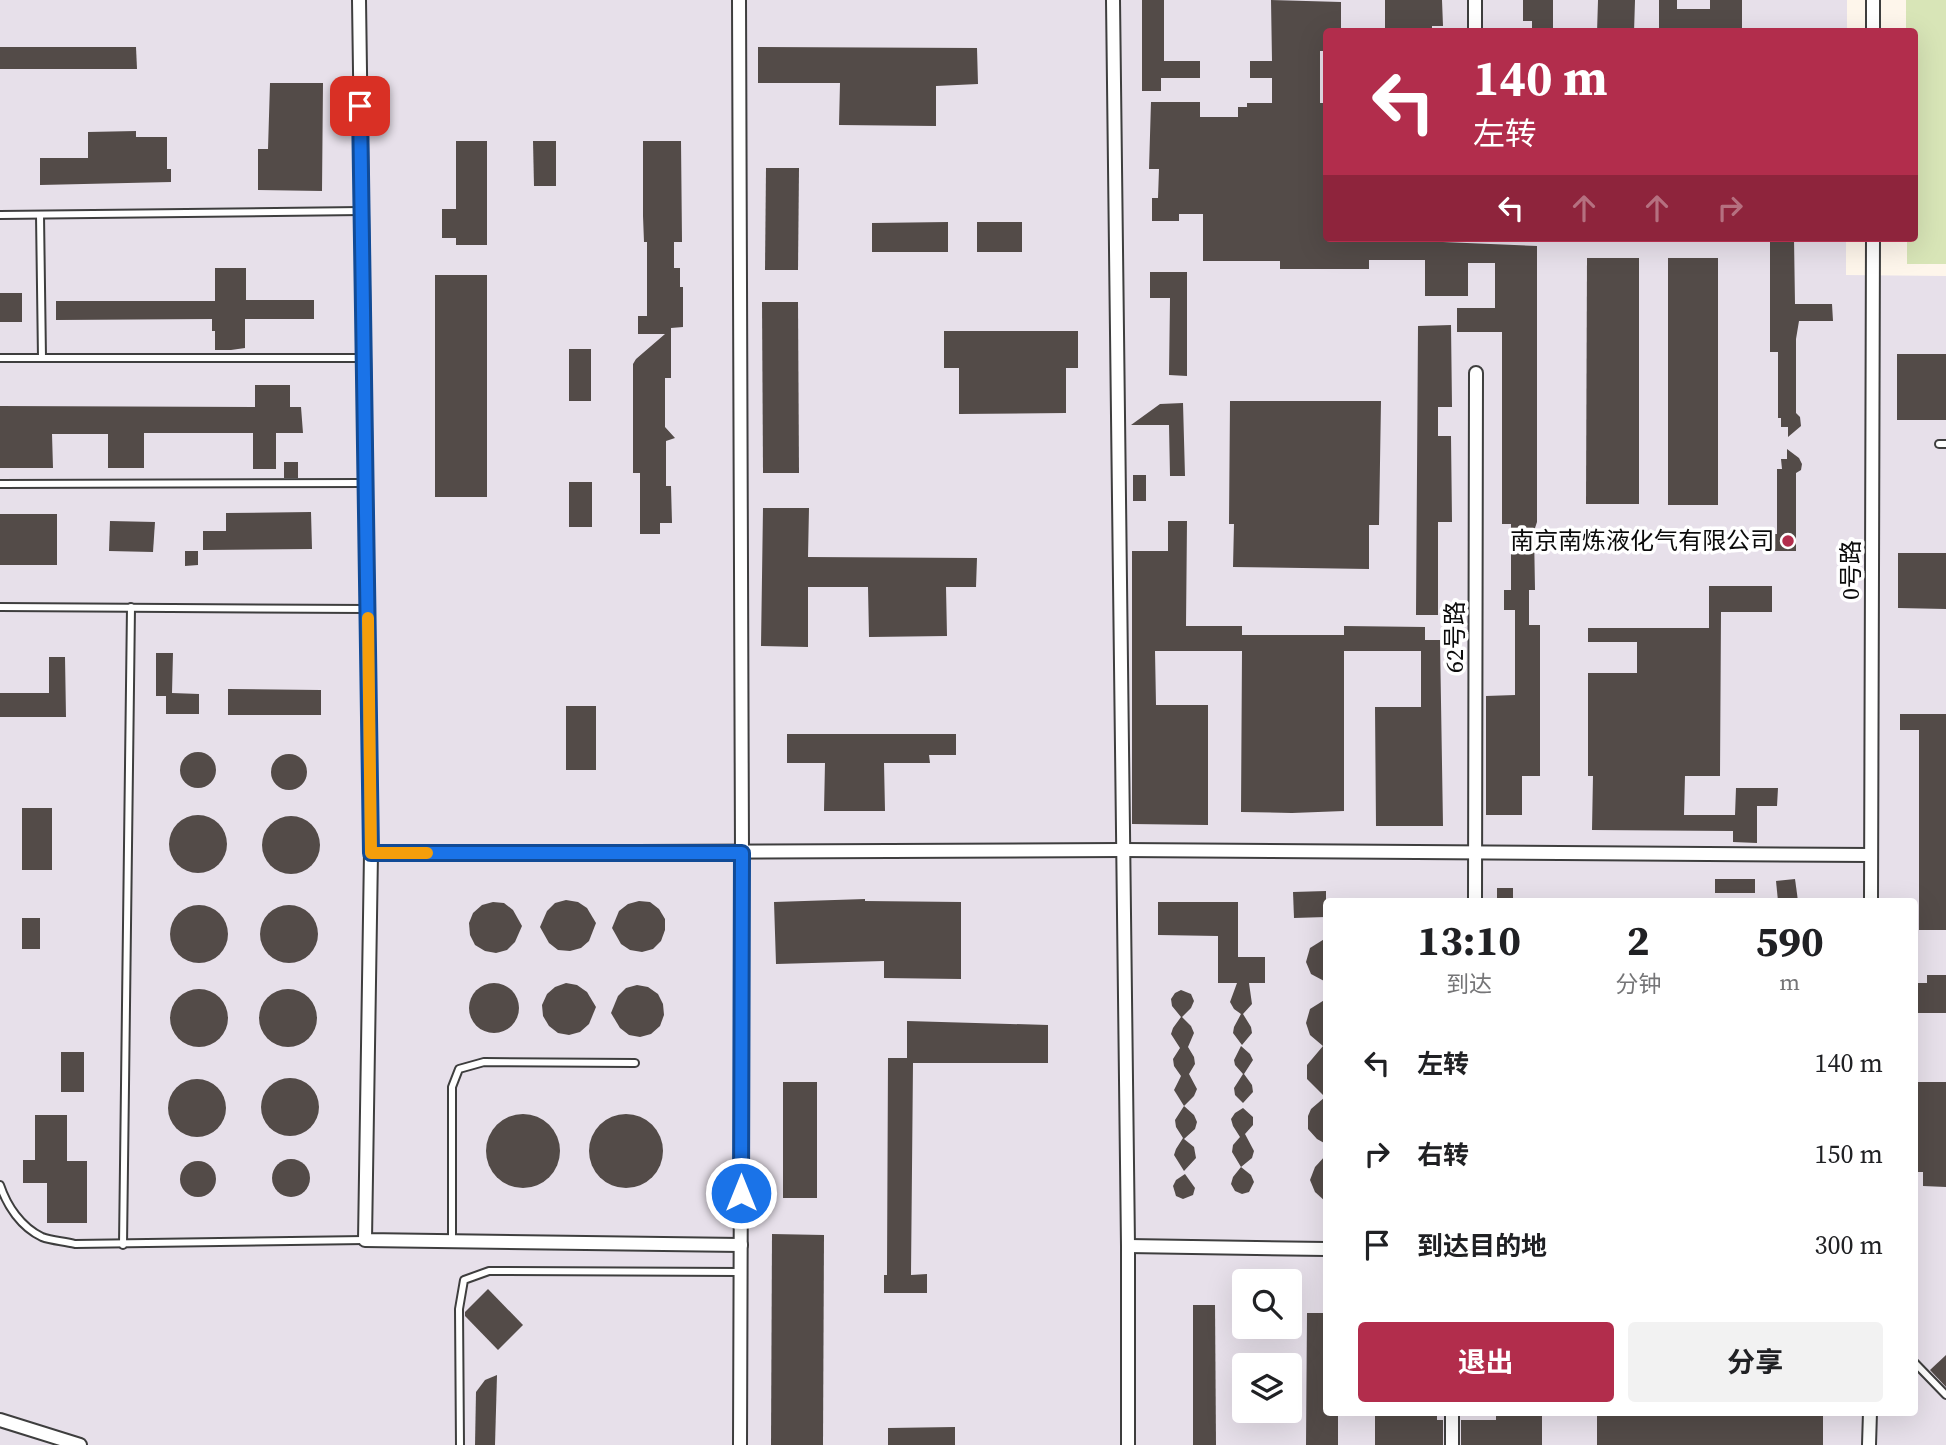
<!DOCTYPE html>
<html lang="zh">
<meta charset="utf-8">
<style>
body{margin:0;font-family:"Source Serif 4","Noto Sans SC",serif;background:#f2f2f2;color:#202124;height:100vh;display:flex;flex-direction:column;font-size:26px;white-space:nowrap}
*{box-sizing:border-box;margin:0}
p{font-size:23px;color:#757577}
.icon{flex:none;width:38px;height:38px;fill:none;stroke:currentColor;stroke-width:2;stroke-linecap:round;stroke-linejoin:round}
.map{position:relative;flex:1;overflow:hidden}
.drawer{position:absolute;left:1323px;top:898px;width:595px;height:518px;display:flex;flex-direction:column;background:#fff;border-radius:7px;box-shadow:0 7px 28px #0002}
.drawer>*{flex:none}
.banner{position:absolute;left:1323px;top:28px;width:595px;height:214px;border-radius:7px;box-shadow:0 7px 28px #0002;background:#b22d4c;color:#fff;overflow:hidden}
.tools{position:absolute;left:1232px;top:1269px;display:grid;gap:14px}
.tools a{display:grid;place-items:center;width:70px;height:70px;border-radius:7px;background:#fff;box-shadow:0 7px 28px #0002;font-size:35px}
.pin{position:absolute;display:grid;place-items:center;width:60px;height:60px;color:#fff;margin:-30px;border-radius:14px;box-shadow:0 4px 10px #0006}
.me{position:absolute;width:77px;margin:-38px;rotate:0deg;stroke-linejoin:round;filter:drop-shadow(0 0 5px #0008)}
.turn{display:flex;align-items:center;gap:24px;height:147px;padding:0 35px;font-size:32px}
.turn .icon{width:91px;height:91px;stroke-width:2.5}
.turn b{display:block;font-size:49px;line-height:60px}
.lanes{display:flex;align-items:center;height:66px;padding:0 35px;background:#0003;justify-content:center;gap:35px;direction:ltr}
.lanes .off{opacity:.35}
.eta{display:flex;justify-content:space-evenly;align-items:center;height:119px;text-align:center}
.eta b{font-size:42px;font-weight:700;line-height:49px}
.primary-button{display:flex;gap:14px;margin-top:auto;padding:14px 35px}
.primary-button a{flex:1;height:80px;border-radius:7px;background:#b22d4c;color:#fff;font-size:28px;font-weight:700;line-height:80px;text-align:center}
.primary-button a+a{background:#f2f2f2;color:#202124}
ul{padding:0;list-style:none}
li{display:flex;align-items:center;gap:21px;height:91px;padding:0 35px}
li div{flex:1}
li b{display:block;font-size:26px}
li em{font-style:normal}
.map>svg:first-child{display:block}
.industrial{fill:#e7e0ea;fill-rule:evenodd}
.green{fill:#d8e5b7}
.building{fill:#534b48}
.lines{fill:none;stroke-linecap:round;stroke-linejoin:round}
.service-casing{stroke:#3e3e3e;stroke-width:10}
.minor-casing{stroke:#3e3e3e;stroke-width:16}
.service{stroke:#fff;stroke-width:6}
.minor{stroke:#fff;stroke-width:12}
.route-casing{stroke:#114b97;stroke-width:18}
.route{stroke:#1a73e8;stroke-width:12}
.slow{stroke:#f59e0b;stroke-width:12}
.poi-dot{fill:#b22d4c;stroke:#fff;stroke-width:2.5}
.labels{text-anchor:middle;stroke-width:7;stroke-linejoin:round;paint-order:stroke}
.poi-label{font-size:24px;fill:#0b0b0b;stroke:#fff;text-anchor:end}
.street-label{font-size:24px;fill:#0b0b0b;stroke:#fff}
</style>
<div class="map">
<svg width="1946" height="1445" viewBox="0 0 1946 1445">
<rect width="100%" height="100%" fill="#fef6eb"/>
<path class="industrial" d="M 0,0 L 1847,0 L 1847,31 L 1326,32 L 1326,238 L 1846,238 L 1846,275 L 1946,276 L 1946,1445 L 0,1445 ZM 1326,901 L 1914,901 L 1914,1412 L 1326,1412 ZM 1244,1281 L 1290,1281 L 1290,1326 L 1244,1326 ZM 1244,1365 L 1290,1365 L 1290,1410 L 1244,1410 Z"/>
<polygon class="green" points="1906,0 1946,0 1946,264 1907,264 1907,238 1914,238 1914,32 1906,31"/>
<g class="building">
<polygon points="1142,0 1164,0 1164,61 1200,61 1200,78 1161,78 1161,91 1142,91"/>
<polygon points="1271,0 1341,2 1341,32 1326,32 1326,51 1320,51 1320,103 1326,103 1326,238 1443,238 1443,242 1537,246 1537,522 1534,531 1535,590 1529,590 1529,625 1540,625 1540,776 1522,776 1522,815 1486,815 1486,696 1515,695 1515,610 1504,610 1504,590 1511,590 1511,524 1502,524 1502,332 1457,332 1457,308 1495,308 1495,263 1468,263 1468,296 1425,296 1425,260 1369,260 1369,269 1280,269 1280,261 1203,261 1203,214 1179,214 1179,221 1152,221 1152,198 1158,198 1159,169 1149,169 1151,102 1200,102 1200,117 1238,117 1238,107 1247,107 1247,103 1272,103 1272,78 1250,78 1250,61 1272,61"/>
<polygon points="1385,0 1442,0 1443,26 1432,26 1432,32 1385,32"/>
<polygon points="1523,0 1553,0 1553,32 1532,32 1532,21 1523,21"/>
<polygon points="1598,0 1635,0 1634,32 1597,32"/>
<polygon points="1659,0 1677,0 1677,9 1710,9 1710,0 1742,0 1742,32 1659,32"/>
<polygon points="0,47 136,47 137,69 0,69"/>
<polygon points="758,47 977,48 978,84 936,86 936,126 839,125 840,83 758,83"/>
<polygon points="270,83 323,83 322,191 258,190 258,149 268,149"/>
<polygon points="136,131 136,137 167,137 167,169 171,169 171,182 40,185 40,158 88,158 88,132"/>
<polygon points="456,141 487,141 487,245 456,245 456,238 442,238 442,209 456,209"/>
<polygon points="533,141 556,141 556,186 534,186"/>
<polygon points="643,141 681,141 682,242 674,242 674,268 680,268 680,287 683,287 683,327 671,328 671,378 665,378 665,427 675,438 666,441 666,486 671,486 672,523 660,523 660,534 640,534 640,473 633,473 633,364 636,359 665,334 638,334 638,316 647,316 647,242 644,242 643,216"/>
<polygon points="766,168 799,168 798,270 765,270"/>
<polygon points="948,222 948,252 872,252 872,223"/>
<rect x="977" y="222" width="45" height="30"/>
<polygon points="1770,238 1794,238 1795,304 1832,304 1833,321 1799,321 1796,339 1796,413 1800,417 1801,426 1788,437 1788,427 1781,427 1781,418 1778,418 1778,352 1770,352"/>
<polygon points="1587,258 1639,258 1639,504 1586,504"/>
<rect x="1668" y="258" width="50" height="247"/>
<polygon points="215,268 246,268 246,300 314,300 314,319 245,319 245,348 231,350 215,350 215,331 212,331 212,319 56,320 56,301 215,301"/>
<polygon points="1150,272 1187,272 1187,376 1169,375 1170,298 1150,298"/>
<rect x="435" y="275" width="52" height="222"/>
<rect x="0" y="293" width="22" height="29"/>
<polygon points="762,302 798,302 799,473 763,473"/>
<polygon points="1451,325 1452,407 1438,407 1438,436 1451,436 1452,522 1438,522 1438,615 1416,615 1418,326"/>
<polygon points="944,331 1078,331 1078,368 1066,368 1066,413 959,414 959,368 944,368"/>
<rect x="569" y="349" width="22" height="52"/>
<rect x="1897" y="354" width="49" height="66"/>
<polygon points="255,385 290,385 290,407 301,407 303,433 276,433 276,469 253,469 253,433 144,433 144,468 108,468 108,434 52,434 53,468 0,468 0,406 255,407"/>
<polygon points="1230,401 1381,401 1379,525 1369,525 1369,569 1233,567 1234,524 1229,524"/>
<polygon points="1183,403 1185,476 1170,476 1169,425 1131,425 1160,404"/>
<polygon points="1787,449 1799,458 1802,464 1801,470 1796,473 1796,551 1769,551 1768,534 1777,534 1777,469 1782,469 1781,459 1787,459"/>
<rect x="284" y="462" width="14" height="16"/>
<rect x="1133" y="475" width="13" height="26"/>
<rect x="569" y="482" width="23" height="45"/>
<polygon points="763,508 809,508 808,557 977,558 976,587 946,587 947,636 869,637 868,587 808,587 808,647 761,646"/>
<polygon points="311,512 312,549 203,550 203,531 226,531 226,513"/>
<rect x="0" y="514" width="57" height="51"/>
<polygon points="110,521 155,522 153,552 109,551"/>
<polygon points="1168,521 1187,521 1186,626 1242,626 1242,635 1344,635 1344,626 1425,627 1425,640 1440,640 1443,826 1376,826 1375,707 1421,707 1421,651 1344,651 1344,811 1292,813 1241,812 1242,651 1155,651 1156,705 1208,705 1208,825 1132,824 1132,551 1168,551"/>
<polygon points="185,551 198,551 198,565 185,566"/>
<polygon points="1898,553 1946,553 1946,609 1898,608"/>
<polygon points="1709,586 1772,586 1772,612 1721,612 1720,776 1685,776 1684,815 1735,815 1736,788 1778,788 1777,806 1757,806 1757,843 1733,842 1733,831 1592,830 1593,776 1588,776 1588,673 1637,673 1637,642 1588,642 1588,628 1709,628"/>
<polygon points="156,653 173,653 172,693 199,694 199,714 166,714 166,696 156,696"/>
<polygon points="49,657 65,657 66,717 0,717 0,693 49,693"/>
<polygon points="228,689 321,690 321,715 228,715"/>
<rect x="566" y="706" width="30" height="64"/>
<polygon points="1900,714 1946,714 1946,930 1919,930 1919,730 1900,730"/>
<polygon points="787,734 956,734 956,755 929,755 930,763 884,763 885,811 824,811 825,763 787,763"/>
<circle cx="198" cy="770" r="18"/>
<circle cx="289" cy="772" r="18"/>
<rect x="22" y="808" width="30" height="62"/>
<circle cx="198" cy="844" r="29"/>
<circle cx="291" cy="845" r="29"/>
<rect x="1715" y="879" width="40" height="14"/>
<polygon points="1795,879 1798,901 1778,901 1776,881"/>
<rect x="1497" y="888" width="16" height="13"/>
<polygon points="1326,891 1326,917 1294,918 1293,892"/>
<polygon points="865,899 865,901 961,902 961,979 884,978 884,961 776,964 774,902"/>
<polygon points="566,900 578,902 587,908 596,923 589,941 581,948 570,951 558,950 549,943 540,927 547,911 555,903"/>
<polygon points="639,901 650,902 659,909 665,919 665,930 661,941 653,949 642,952 630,950 621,944 612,928 619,911 628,904"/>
<polygon points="493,902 504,903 513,910 522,926 515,942 507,950 496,953 485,951 475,945 470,935 469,923 473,913 482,905"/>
<polygon points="1158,902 1238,902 1238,957 1265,957 1265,983 1249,983 1252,1004 1243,1014 1251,1027 1252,1033 1242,1045 1233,1033 1234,1027 1241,1014 1234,1009 1230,1002 1237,983 1218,983 1218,936 1158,935"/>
<circle cx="199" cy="934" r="29"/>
<circle cx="289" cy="934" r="29"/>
<rect x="22" y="918" width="18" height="31"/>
<polygon points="1326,938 1326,982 1311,974 1306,962 1310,948"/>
<polygon points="1927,975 1946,975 1946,1013 1914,1013 1914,983 1927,983"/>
<circle cx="494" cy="1008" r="25"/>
<polygon points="566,983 577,985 587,992 596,1007 589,1024 580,1032 569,1035 558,1033 549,1026 543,1016 542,1005 547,994 555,987"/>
<polygon points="637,985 648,987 658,994 663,1004 664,1015 660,1026 651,1034 640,1037 629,1035 620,1028 611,1013 618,996 626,988"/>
<circle cx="288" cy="1018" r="29"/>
<circle cx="199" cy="1018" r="29"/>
<polygon points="1181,990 1191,994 1194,1001 1191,1008 1182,1017 1191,1026 1194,1033 1188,1047 1194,1057 1195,1064 1189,1074 1197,1089 1194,1096 1184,1106 1174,1090 1181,1076 1174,1066 1173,1059 1180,1048 1171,1034 1173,1028 1181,1017 1172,1006 1171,999 1175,993"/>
<polygon points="1326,999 1326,1144 1317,1139 1308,1129 1308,1116 1311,1109 1325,1097 1307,1079 1307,1065 1323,1046 1310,1035 1306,1023 1310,1009"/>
<polygon points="907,1021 1048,1025 1048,1063 913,1063 911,1275 927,1274 927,1293 884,1293 884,1275 887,1275 888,1058 907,1058"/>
<polygon points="1241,1046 1250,1054 1253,1060 1244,1074 1252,1085 1253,1092 1243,1103 1235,1095 1234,1088 1243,1074 1235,1065 1234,1060"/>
<rect x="61" y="1052" width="23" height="40"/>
<circle cx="290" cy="1107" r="29"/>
<circle cx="197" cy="1108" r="29"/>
<rect x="783" y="1082" width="34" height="116"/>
<polygon points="1917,1082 1946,1082 1946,1187 1923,1186 1923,1172 1914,1172 1914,1094 1917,1094"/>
<polygon points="1184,1106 1194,1115 1197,1122 1195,1129 1184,1139 1194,1147 1196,1158 1184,1171 1174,1155 1176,1149 1183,1138 1176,1127 1175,1120"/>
<polygon points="1243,1108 1253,1117 1253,1125 1245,1134 1254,1151 1252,1158 1241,1167 1251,1175 1254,1182 1249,1192 1242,1194 1235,1191 1231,1184 1233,1177 1241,1167 1232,1152 1233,1145 1240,1137 1233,1126 1231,1119 1235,1113"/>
<circle cx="523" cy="1151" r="37"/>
<circle cx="626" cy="1151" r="37"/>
<polygon points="35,1115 67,1115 67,1161 87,1161 87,1223 47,1223 47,1183 23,1183 23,1160 35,1160"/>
<polygon points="1326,1155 1326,1202 1315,1192 1310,1180 1315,1167"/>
<circle cx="291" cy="1178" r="19"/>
<circle cx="198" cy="1179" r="18"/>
<polygon points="1185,1174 1195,1188 1193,1195 1183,1199 1176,1196 1173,1186 1176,1180"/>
<polygon points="772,1234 824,1235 823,1445 771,1445"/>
<polygon points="488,1289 523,1325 498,1350 465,1316 465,1312"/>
<polygon points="1193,1305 1215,1305 1216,1445 1193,1445"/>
<polygon points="1307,1313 1326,1313 1326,1412 1338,1412 1338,1445 1306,1445"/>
<polygon points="1946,1355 1946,1387 1930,1370"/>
<polygon points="497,1375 495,1445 475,1445 476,1392 485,1380"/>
<polygon points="1375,1412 1437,1412 1437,1420 1443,1420 1443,1445 1375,1445"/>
<polygon points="1597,1412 1661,1412 1661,1416 1764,1416 1764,1412 1823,1412 1823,1445 1597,1445"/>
<polygon points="1496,1413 1542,1413 1542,1445 1461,1445 1461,1420 1496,1420"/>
<polygon points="955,1427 955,1445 888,1445 888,1428"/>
</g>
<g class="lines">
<g class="service-casing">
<g id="service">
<polyline points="0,215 362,211"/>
<polyline points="40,215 42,358"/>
<polyline points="0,358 364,358"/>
<polyline points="1939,444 1946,444"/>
<polyline points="0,484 366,483"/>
<polyline points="0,607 368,609"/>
<path d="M 0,1185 C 7,1206 21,1227 42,1237 C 52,1241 65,1241 75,1244 L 365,1240"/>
<polyline points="452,1241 452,1087 459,1069 484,1062 635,1063"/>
<polyline points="123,1245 131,607"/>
<polyline points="1914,1362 1946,1395"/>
<polyline points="460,1445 459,1309 464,1280 489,1271 741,1272"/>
</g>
</g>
<g class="minor-casing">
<g id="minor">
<polyline points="359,0 371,853 365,1240 741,1245"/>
<polyline points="739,0 742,853 740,1445"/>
<polyline points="1113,0 1128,1246 1128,1445"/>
<polyline points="1475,0 1475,32"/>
<polyline points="1873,32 1873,0"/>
<polyline points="371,853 1123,850 1871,855"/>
<polyline points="1475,901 1476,373"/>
<polyline points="1871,901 1873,238"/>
<polyline points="1128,1246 1326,1249"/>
<polyline points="1452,1412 1452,1445"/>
<polyline points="0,1420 80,1445"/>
<polyline points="1869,1445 1870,1412"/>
</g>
</g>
<use href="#service" class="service"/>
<use href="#minor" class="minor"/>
</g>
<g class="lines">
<g class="route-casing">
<polyline id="route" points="360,106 371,853 742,853 741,1193"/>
</g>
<use href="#route" class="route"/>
<polyline class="slow" points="368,618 371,853 427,853"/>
</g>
<circle class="poi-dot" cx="1788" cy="541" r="7"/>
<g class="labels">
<g class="poi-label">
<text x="1774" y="549">南京南炼液化气有限公司</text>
</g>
<g class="street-label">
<text transform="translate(1851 570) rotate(-90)" y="8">0号路</text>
<text transform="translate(1455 637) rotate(-90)" y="8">62号路</text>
</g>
</g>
</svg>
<div class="tools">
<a><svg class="icon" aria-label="search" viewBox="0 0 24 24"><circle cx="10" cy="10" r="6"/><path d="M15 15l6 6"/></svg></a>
<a><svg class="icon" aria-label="layers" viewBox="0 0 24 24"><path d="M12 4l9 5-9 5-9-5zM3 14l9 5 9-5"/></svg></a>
</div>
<div class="pin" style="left:360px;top:106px;background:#d93025"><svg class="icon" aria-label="arrive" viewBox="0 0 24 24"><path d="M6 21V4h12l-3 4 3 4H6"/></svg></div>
<svg class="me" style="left:741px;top:1193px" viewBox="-20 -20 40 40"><circle r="17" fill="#1a73e8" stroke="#fff" stroke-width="3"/><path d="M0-11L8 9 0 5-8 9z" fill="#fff"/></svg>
<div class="banner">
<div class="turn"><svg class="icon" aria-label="left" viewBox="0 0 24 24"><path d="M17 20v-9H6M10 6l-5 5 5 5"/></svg><div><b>140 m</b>左转</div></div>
<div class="lanes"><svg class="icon" aria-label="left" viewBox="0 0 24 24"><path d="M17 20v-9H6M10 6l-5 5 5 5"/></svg><svg class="icon off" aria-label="ahead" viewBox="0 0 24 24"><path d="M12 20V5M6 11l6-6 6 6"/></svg><svg class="icon off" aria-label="ahead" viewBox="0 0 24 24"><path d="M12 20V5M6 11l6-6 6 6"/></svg><svg class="icon off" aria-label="right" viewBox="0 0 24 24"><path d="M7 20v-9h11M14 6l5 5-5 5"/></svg></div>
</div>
<section class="drawer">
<div class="eta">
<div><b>13:10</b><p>到达</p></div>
<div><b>2</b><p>分钟</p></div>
<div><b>590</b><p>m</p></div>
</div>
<ul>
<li><svg class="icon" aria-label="left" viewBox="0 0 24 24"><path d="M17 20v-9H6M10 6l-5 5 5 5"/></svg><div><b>左转</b></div><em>140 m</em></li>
<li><svg class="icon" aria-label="right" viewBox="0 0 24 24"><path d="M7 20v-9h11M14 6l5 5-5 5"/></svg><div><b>右转</b></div><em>150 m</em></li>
<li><svg class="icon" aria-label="arrive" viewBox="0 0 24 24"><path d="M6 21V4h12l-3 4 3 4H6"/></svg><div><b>到达目的地</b></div><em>300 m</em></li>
</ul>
<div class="primary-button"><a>退出</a><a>分享</a></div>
</section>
</div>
